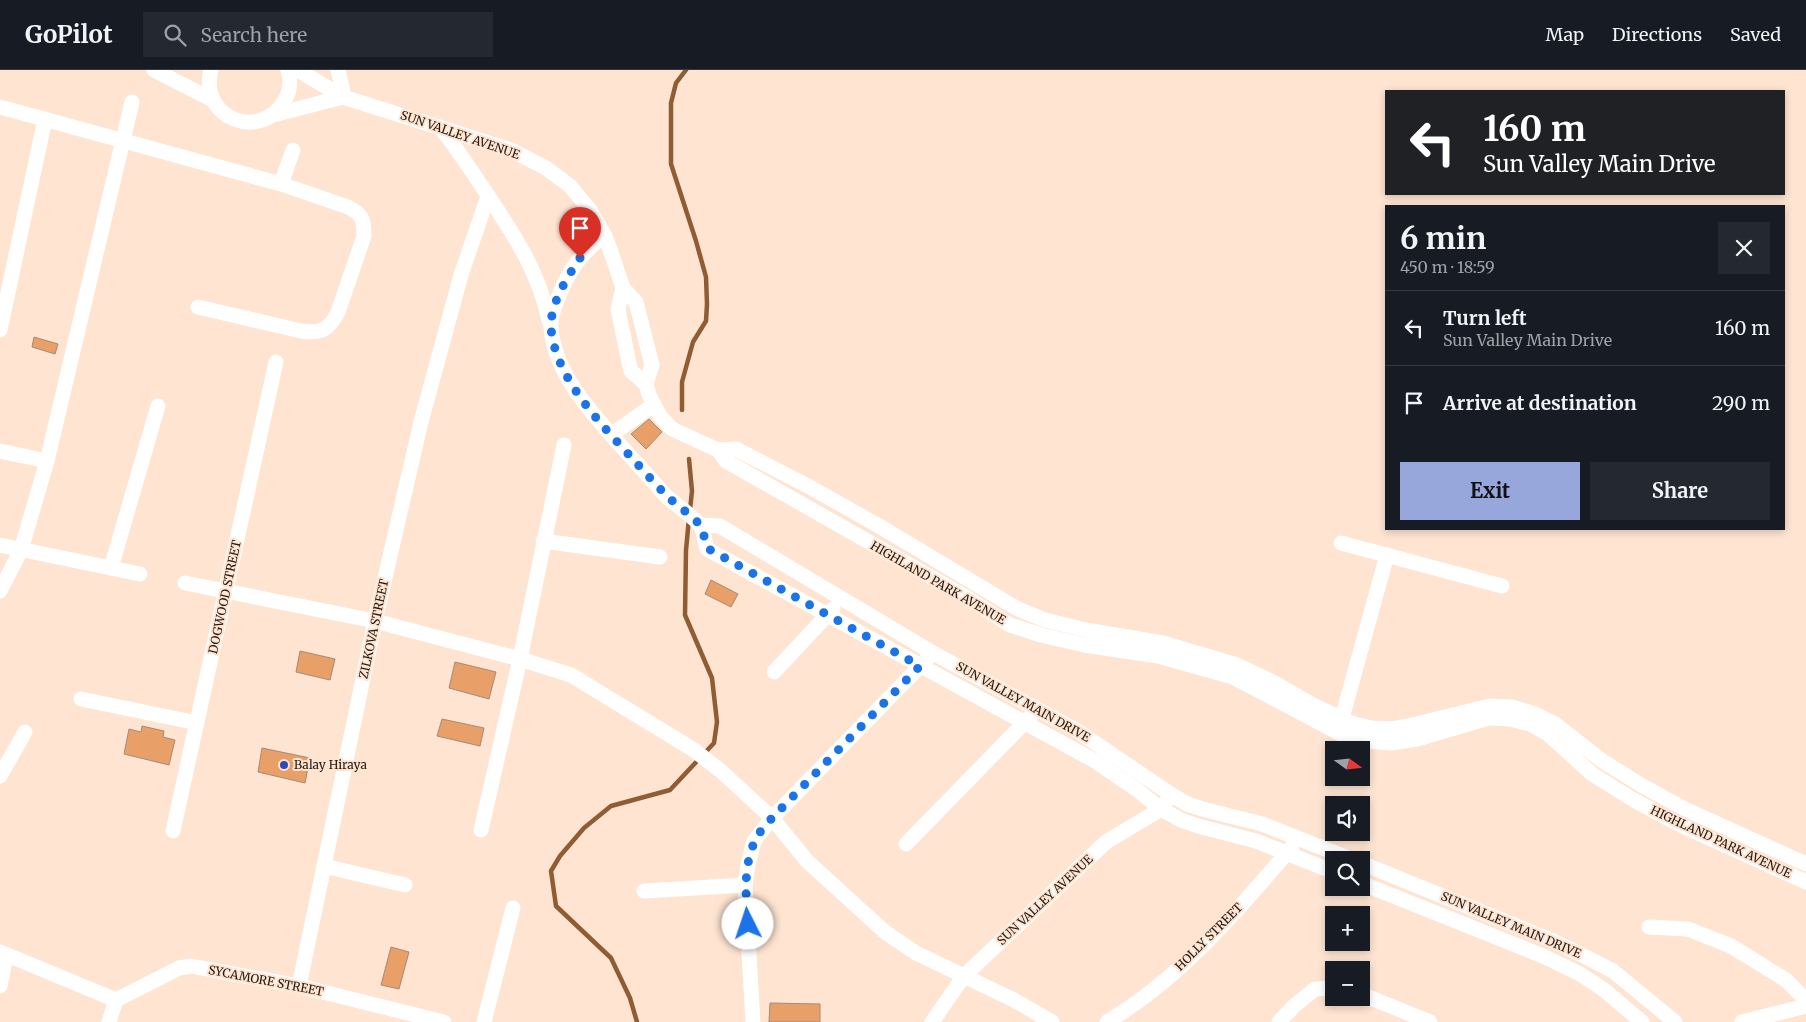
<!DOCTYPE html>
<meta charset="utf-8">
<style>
body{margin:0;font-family:Merriweather,serif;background:#242831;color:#f1f3f6;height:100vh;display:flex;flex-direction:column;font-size:19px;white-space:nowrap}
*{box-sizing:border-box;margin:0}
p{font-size:16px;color:#9ea1a6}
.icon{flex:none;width:28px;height:28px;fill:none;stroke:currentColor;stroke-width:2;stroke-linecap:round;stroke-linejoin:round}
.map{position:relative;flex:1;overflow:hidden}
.details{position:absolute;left:1385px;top:135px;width:400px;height:325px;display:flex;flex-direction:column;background:#171b24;border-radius:0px;box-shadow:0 2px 8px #0003}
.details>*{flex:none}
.banner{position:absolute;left:1385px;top:20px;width:400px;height:105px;border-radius:0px;box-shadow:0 2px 8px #0003;background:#202124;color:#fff;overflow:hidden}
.needle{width:32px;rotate:105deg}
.buttons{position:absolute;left:1325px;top:671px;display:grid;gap:10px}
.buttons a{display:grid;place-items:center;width:45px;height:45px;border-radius:0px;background:#171b24;box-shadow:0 2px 8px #0003;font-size:25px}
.pin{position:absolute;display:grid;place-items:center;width:42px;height:42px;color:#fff;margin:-51px -21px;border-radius:50% 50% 50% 0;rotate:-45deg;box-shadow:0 0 5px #0007}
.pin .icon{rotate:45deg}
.me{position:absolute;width:55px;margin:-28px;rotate:356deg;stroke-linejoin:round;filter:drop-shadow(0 0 4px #0008)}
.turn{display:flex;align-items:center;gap:18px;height:105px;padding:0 15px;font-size:22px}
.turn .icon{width:65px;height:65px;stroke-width:2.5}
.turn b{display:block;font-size:35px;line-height:42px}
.round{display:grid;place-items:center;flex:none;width:52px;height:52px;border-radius:0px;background:#242831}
.overview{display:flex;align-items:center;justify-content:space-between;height:85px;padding:0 15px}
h1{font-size:30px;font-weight:700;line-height:38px}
.button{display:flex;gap:10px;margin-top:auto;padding:10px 15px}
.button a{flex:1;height:58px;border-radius:0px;background:#98a7db;color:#111;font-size:20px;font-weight:700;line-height:58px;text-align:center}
.button a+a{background:#242831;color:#f1f3f6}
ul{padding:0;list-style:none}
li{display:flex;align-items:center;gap:15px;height:75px;padding:0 15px;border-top:1px solid #363941}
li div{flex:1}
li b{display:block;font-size:19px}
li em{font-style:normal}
header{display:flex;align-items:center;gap:30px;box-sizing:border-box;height:70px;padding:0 25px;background:#171b24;border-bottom:1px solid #363941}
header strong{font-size:24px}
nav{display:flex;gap:28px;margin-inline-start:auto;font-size:18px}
.search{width:350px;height:45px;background:#242831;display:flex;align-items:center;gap:12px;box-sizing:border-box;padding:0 18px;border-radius:0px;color:#9ea1a6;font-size:19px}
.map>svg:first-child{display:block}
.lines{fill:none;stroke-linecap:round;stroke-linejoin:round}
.stream{stroke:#8f5c33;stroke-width:4.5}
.building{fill:#e8a068;stroke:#a38b7a}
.minor{stroke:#fff;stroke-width:15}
.route{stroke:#1a73e8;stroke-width:9;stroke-dasharray:0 16.2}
.poi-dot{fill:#2c4aba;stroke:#fee4d1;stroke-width:2}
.labels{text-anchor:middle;stroke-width:4;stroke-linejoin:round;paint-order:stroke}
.street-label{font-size:12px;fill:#231a13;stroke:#fee4d1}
.poi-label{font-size:12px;fill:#231a13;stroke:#fee4d1;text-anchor:start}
</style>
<header>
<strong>GoPilot</strong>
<div class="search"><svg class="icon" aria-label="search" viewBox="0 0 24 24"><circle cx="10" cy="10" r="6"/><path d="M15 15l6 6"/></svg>Search here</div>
<nav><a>Map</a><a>Directions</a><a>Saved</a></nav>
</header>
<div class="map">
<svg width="1806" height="952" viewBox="0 0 1806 952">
<rect width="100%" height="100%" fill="#fee4d1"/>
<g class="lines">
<g class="stream">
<polyline points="682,340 682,312 693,272 706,251 707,234 706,207 696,171 671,94 671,33 676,13 686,0"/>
<polyline points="689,389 692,421 690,440"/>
<polyline points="637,952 630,928 611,888 556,836 551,801 560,786 584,758 611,736 670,720 714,673 717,652 712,608 685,545 686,480 689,448"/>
</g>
</g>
<g class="building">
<polygon points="34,267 58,274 55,284 32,277"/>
<polygon points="649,349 662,362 646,379 631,364"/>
<polygon points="711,510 738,524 731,537 705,524"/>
<polygon points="300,581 335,589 330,610 296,602"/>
<polygon points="455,592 496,602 489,629 449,618"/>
<polygon points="442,649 484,658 480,676 437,666"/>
<polygon points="142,656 164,661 163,667 175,670 169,695 124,684 129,659 141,662"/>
<polygon points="262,678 310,688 305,713 258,702"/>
<polygon points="391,877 409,882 399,919 381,915"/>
<polygon points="770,933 820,934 820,952 769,952"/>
</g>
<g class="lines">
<g class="minor">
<polyline points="154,0 213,30"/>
<path d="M 211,0 C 198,48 261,73 285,30 C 290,21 291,10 288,0"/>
<polyline points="298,0 343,27 511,80 546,98 570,116 590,140 605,166 611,182 623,218 618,239 628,288 631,301 646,314"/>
<polyline points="338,0 342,17 343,27"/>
<path d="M 0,37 L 281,114 L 348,137 C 363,144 364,151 364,166 L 338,242 C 329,260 321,264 301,261 L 198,237"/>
<polyline points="273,45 343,27"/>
<path d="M 440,57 C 458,80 473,103 489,127 C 516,168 538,201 549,250"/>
<polyline points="281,114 293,80"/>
<path d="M 605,166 C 584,179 570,199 561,221 C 556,232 550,246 551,257 C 554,307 600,352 631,387 C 643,400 655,414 667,427 C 675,434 697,449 701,457 C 704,463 705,472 707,479 L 1095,691 L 1136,719 L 1161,739 L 1181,750 L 1198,756 L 1256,771 L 1334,802"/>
<polyline points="623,218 636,232 652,295 646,314 649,325 660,346 672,359 718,380 736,379 808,416 879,456 1018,539 1045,550 1086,560 1163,573 1237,595 1273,612 1313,635 1351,653 1371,658 1391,659 1412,655 1490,636 1512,637 1535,644 1555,654 1601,690 1641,715 1685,739 1806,794"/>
<polyline points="0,260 45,49"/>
<polyline points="611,365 653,335"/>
<polyline points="718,380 726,391 966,527 1010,555 1041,565 1084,575 1158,586 1233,607 1343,665 1366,671 1392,673 1417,669 1489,648 1510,649 1530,654 1548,664 1592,704 1632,729 1676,753 1806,812"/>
<polyline points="0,381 47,391"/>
<polyline points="701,455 720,456 933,583 1076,660 1172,725 1187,734 1206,740 1262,754 1353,790"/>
<polyline points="543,471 660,487"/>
<polyline points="1341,473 1502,516"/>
<polyline points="0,475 140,504"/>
<polyline points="111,498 158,336"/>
<polyline points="185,513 375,551 520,589 571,605 694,680 722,702 772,748 807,791 885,862 916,883 1014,930 1052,952"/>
<polyline points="0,521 21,480 47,391 132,32"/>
<polyline points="774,602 833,539"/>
<polyline points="81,629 197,653"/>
<polyline points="1339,659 1387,485"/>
<polyline points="0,706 25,662"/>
<polyline points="481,760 520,589 564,375"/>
<polyline points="173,761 276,292"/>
<polyline points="906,774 1031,646"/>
<polyline points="1361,793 1551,870 1588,888 1613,901 1675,952"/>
<polyline points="324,796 405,815"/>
<polyline points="1361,813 1543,886 1580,904 1603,919 1642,952"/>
<polyline points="644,821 745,815"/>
<polyline points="1649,857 1688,859 1731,876 1786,910 1806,930"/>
<polyline points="0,882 116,930"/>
<polyline points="0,916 6,885"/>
<polyline points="299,916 375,551 421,352 461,205 488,126"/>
<polyline points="1361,924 1430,952"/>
<polyline points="109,952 116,930 179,898 191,896 299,916 444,952"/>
<polyline points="484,952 513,838"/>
<polyline points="753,952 745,815 748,794 754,771 772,748 927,589"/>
<polyline points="932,952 964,906 1106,772 1161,739 1166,732"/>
<path d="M 1107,952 C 1181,908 1237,841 1292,777"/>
<polyline points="1279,952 1294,936 1315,919 1334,918"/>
<polyline points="1742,952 1806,936"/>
</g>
</g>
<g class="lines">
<path class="route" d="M 580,188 C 568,206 550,234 551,257 C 554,306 600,353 631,387 C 643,400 655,414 667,426 C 675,434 697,449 701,457 C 704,463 705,472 707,478 L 920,596 L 772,748 C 766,755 757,764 754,773 C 743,799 746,827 748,854"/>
</g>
<circle class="poi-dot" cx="284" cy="695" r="5"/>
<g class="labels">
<g class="street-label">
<text transform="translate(460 65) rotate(19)" y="4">SUN VALLEY AVENUE</text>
<text transform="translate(938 513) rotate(30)" y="4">HIGHLAND PARK AVENUE</text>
<text transform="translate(225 527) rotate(-78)" y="4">DOGWOOD STREET</text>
<text transform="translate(374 559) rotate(-78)" y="4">ZILKOVA STREET</text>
<text transform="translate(1023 632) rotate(29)" y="4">SUN VALLEY MAIN DRIVE</text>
<text transform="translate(1721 772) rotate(25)" y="4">HIGHLAND PARK AVENUE</text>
<text transform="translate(1045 830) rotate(-43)" y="4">SUN VALLEY AVENUE</text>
<text transform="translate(1511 855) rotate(23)" y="4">SUN VALLEY MAIN DRIVE</text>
<text transform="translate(1209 867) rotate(-45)" y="4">HOLLY STREET</text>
<text transform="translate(266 911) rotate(11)" y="4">SYCAMORE STREET</text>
</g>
<g class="poi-label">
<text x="294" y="699">Balay Hiraya</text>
</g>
</g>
</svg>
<div class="buttons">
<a><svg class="needle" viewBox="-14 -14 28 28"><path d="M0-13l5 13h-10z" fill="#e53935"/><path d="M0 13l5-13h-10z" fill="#9ea1a6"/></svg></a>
<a><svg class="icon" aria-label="sound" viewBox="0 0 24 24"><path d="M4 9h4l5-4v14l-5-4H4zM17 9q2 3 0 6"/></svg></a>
<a><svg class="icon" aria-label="search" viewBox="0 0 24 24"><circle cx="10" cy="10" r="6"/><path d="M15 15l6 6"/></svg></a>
<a>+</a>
<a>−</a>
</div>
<div class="pin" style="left:580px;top:188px;background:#d93025"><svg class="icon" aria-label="arrive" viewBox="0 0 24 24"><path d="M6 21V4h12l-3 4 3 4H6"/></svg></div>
<svg class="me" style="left:748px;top:854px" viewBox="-20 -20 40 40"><circle r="19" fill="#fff"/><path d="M0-13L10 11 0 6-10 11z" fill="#1a73e8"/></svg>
<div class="banner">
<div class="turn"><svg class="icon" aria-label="left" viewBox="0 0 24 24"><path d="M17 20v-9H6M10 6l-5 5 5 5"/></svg><div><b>160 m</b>Sun Valley Main Drive</div></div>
</div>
<section class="details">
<div class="overview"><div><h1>6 min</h1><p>450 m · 18:59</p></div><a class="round"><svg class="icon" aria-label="close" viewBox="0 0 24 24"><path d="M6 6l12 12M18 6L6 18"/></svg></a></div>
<ul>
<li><svg class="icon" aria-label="left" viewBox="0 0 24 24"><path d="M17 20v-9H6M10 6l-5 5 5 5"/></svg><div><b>Turn left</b><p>Sun Valley Main Drive</p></div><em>160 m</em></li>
<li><svg class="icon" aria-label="arrive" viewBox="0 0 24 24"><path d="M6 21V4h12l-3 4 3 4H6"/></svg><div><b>Arrive at destination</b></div><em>290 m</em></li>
</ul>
<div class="button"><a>Exit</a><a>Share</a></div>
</section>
</div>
